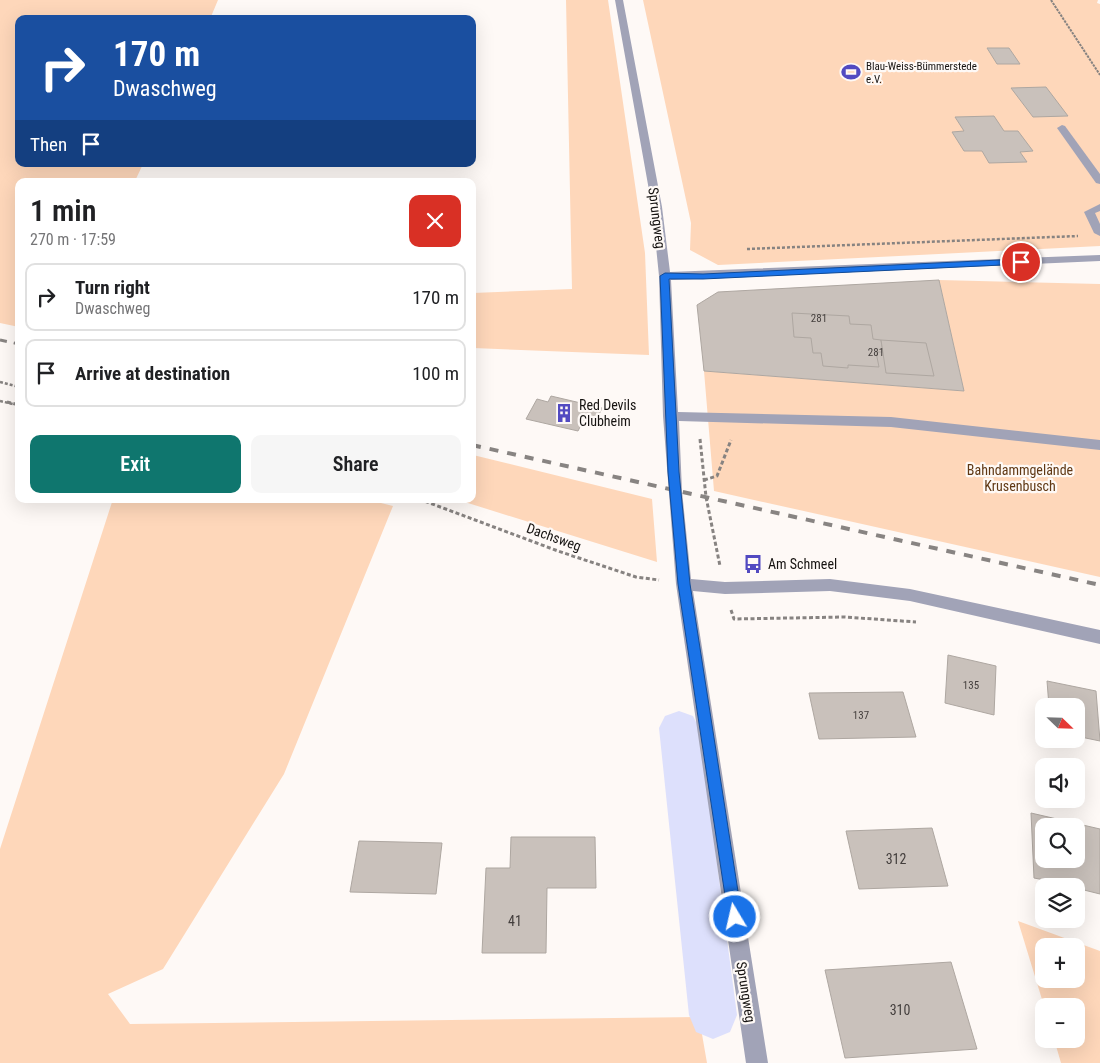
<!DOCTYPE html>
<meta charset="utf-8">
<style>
body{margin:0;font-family:"Roboto Condensed",sans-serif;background:#f6f6f6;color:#202124;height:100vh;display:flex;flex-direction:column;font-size:19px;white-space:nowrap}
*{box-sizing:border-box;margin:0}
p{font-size:16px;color:#757577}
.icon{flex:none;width:28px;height:28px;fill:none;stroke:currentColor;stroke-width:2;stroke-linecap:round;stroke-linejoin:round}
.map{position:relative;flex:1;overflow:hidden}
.panel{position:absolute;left:15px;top:178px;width:461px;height:325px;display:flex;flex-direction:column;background:#fff;border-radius:10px;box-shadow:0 5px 20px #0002}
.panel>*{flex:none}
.guide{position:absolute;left:15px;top:15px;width:461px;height:152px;border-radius:10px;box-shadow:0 5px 20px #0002;background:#1a4fa0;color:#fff;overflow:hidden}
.needle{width:32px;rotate:113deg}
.buttons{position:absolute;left:1035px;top:698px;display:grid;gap:10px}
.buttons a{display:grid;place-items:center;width:50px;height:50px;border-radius:10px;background:#fff;box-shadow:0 5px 20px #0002;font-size:25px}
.pin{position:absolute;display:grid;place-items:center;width:42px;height:42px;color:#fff;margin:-21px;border:2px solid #fff;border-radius:50%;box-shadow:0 1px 5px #0007}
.me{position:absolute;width:55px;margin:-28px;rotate:351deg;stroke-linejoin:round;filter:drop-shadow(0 0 4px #0008)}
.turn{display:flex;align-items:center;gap:18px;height:105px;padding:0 15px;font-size:22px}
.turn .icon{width:65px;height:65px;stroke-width:2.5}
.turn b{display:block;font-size:35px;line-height:42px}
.then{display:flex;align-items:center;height:48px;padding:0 15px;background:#0003;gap:10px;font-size:19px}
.round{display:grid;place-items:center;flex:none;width:52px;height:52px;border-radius:10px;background:#f6f6f6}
.head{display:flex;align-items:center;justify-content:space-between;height:85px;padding:0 15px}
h1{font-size:30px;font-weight:600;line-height:38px}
.cta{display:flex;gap:10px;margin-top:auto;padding:10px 15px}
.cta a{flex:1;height:58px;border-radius:10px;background:#0f766e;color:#fff;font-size:20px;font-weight:600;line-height:58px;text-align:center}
.cta a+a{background:#f6f6f6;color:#202124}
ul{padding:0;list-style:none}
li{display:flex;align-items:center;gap:15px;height:68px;margin:0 10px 8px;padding:0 5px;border:2px solid #e0e0e0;border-radius:10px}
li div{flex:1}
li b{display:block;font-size:19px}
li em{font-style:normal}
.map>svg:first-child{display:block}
.green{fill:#fed7ba;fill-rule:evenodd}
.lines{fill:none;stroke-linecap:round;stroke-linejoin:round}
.canal{fill:#dde0fc;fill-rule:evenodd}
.building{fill:#c9c1bb;stroke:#aea7a1;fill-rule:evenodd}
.path-far2{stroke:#878381;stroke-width:2;stroke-dasharray:2.5 1;stroke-linecap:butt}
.path-far1{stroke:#878381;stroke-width:2.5;stroke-dasharray:3 2;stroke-linecap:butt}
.path{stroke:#878381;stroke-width:3;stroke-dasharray:4 2.5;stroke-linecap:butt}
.minor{fill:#a1a3b7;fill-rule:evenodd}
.rail-far1{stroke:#888482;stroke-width:3;stroke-dasharray:7 7;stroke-linecap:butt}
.rail{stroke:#888482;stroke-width:4;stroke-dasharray:9 9;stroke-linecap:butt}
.route{fill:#1a73e8;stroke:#114b97}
.labels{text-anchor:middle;stroke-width:4.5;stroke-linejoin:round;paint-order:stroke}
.far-poi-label{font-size:11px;fill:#161311;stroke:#fef9f6;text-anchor:start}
.number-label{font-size:11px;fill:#433e3c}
.street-label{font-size:14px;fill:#161311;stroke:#fef9f6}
.poi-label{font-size:14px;fill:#161311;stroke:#fef9f6;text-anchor:start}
.park-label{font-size:14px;fill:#603814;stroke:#fef9f6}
.near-number-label{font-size:14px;fill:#433e3c}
</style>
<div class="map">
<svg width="1100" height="1063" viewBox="0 0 1100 1063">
<rect width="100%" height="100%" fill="#fef9f6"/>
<g class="green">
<polygon points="0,0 218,0 210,19 19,19 19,164 143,164 135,181 19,181 19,327 0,323"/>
<polygon points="566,0 608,0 645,253 649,355 473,348 473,293 572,289"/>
<polygon points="643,0 1098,0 1097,3 1100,4 1100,246 718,265 690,250 691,223"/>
<polygon points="939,280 1100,284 1100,577 714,491 704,371 964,391"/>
<polygon points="473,455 652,499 657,562 455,499 472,499"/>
<polygon points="113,499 365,499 393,506 284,774 163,969 108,994 130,1024 699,1017 707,1063 0,1063 0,849"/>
<path d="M 1018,921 L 1100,951 L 1100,1063 L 1061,1063 L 1054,1039 L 1076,1039 L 1076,1006 L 1044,1006 ZM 1076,946 L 1076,979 L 1044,979 L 1044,946 Z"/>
</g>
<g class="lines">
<polygon class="canal" points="679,711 693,716 699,728 737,1015 730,1032 713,1039 696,1032 689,1015 659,728 665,716"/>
</g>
<g class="building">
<polygon points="987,48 1009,48 1020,64 997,64"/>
<polygon points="1046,87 1068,116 1033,117 1011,88"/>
<polygon points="994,116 1004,131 1018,131 1033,151 1020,152 1027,162 989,163 982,151 964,151 952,132 964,131 955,117"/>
<polygon points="939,280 964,391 704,371 697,305 718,292"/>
<polygon points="792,313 849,316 850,324 871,325 873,339 881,340 883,352 876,352 879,367 848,365 848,368 823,366 821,353 813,353 811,338 794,337"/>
<polygon points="881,340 926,343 934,376 886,373"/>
<polygon points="551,396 602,408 594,425 582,423 578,431 526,419 537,399 548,402"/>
<polygon points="948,655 996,666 994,715 945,703"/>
<polygon points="1047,681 1096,691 1100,741 1076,736 1076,706 1049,706"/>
<polygon points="903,692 916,737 819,739 809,693"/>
<path d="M 1031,813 L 1100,829 L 1100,894 L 1076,888 L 1076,886 L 1034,878 ZM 1044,826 L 1076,826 L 1076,859 L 1044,859 Z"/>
<polygon points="932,828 948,886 859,889 846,831"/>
<polygon points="511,837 595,837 596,888 547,888 546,953 482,953 486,868 510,868"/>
<polygon points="359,841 442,843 436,894 350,892"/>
<polygon points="951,962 977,1049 845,1058 825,970"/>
</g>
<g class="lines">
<polyline class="path-far2" points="1051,0 1100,75"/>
<g class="path-far1">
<polyline points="747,249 1078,236"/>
<polyline points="0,382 19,387"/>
<polyline points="0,401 13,404"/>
</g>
<g class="path">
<polyline points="7,402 19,405"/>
<polyline points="700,439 706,497 720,566"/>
<polyline points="704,480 717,476 731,440"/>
<polyline points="419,499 558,551 636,577 659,580"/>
<polyline points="731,610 734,619 845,617 916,622"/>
</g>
<g class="minor">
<polygon points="615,0 623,0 662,207 670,272 1100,255 1100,261 671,280 678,412 891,417 1100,440 1100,450 891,427 679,421 682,491 691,579 725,582 830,579 910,589 1100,630 1100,644 910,601 830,591 725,594 693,591 768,1063 746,1063 676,584 663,416 659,276 652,207"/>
<polygon points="1062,125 1065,126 1100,174 1100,184 1096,183 1057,128"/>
<polygon points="1100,204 1100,211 1095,213 1100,224 1100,236 1094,233 1084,212"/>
</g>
<polyline class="rail-far1" points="0,340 19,344"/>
<polyline class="rail" points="472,445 1100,585"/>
</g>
<polygon class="route" points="1021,259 1025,262 1024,264 703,279 669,279 679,472 690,584 742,917 740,922 735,924 729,922 678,584 668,472 660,276 665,273 703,274"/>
<defs>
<g id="stadium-bare" transform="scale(1.5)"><path d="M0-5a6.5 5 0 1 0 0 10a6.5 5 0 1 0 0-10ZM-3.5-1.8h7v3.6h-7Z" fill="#524ac1" stroke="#fef9f6" stroke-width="2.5" paint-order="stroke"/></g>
<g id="building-bare" transform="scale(1.5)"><path d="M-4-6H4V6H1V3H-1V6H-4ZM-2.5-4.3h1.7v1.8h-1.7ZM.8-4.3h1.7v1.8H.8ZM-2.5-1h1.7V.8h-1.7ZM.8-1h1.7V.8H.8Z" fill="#524ac1" stroke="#fef9f6" stroke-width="2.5" paint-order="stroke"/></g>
<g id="bus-bare" transform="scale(1.5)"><path d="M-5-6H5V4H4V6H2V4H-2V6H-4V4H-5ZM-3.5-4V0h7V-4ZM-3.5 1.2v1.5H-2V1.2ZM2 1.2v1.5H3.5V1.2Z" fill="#524ac1" stroke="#fef9f6" stroke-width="2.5" paint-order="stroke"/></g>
</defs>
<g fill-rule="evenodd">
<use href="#stadium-bare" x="851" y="72"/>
<use href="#building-bare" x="564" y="413"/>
<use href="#bus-bare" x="753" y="564"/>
</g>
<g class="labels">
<g class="far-poi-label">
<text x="866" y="70">Blau-Weiss-Bümmerstede<tspan x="866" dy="13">e.V.</tspan></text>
</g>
<g class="number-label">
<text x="819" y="322">281</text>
<text x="876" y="356">281</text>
<text x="971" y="689">135</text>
<text x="861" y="719">137</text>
</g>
<g class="street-label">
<text transform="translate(657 218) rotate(83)" y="5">Sprungweg</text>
<text transform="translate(554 537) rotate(20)" y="5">Dachsweg</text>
<text transform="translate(746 992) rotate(81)" y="5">Sprungweg</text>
</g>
<g class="poi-label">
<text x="579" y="410">Red Devils<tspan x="579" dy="16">Clubheim</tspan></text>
<text x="768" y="569">Am Schmeel</text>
</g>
<g class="park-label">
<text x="1020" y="475">Bahndammgelände<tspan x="1020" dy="16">Krusenbusch</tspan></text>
</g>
<g class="near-number-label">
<text x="896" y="864">312</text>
<text x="515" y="926">41</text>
<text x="900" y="1015">310</text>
</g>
</g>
</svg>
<div class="buttons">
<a><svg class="needle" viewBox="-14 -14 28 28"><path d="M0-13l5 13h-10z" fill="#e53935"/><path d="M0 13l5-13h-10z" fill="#757577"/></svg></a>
<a><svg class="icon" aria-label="sound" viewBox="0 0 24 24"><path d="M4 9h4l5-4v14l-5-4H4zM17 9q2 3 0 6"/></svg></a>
<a><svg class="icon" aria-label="search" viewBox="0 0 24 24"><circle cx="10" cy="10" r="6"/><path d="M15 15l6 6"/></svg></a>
<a><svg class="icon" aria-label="layers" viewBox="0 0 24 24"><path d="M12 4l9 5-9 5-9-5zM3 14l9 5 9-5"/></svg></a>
<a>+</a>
<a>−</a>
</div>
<div class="pin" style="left:1021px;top:262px;background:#d93025"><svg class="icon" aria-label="arrive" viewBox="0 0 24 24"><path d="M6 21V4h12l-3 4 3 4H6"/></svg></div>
<svg class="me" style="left:735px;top:917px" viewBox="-20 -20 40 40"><circle r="17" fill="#1a73e8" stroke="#fff" stroke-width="3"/><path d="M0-11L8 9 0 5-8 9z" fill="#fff"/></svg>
<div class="guide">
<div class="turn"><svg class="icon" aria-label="right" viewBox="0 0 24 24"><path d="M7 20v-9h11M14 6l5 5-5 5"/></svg><div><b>170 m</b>Dwaschweg</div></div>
<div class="then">Then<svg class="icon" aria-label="arrive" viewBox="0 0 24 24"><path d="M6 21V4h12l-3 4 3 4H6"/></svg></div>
</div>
<section class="panel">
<div class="head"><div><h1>1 min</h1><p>270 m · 17:59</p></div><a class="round" style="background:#d93025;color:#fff"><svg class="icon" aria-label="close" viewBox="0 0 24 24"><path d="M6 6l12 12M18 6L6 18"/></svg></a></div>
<ul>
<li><svg class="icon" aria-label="right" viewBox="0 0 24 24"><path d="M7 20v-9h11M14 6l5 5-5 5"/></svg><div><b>Turn right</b><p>Dwaschweg</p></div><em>170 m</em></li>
<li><svg class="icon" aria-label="arrive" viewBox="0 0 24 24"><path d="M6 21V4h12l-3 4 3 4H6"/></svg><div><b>Arrive at destination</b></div><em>100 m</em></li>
</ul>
<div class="cta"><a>Exit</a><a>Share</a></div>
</section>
</div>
